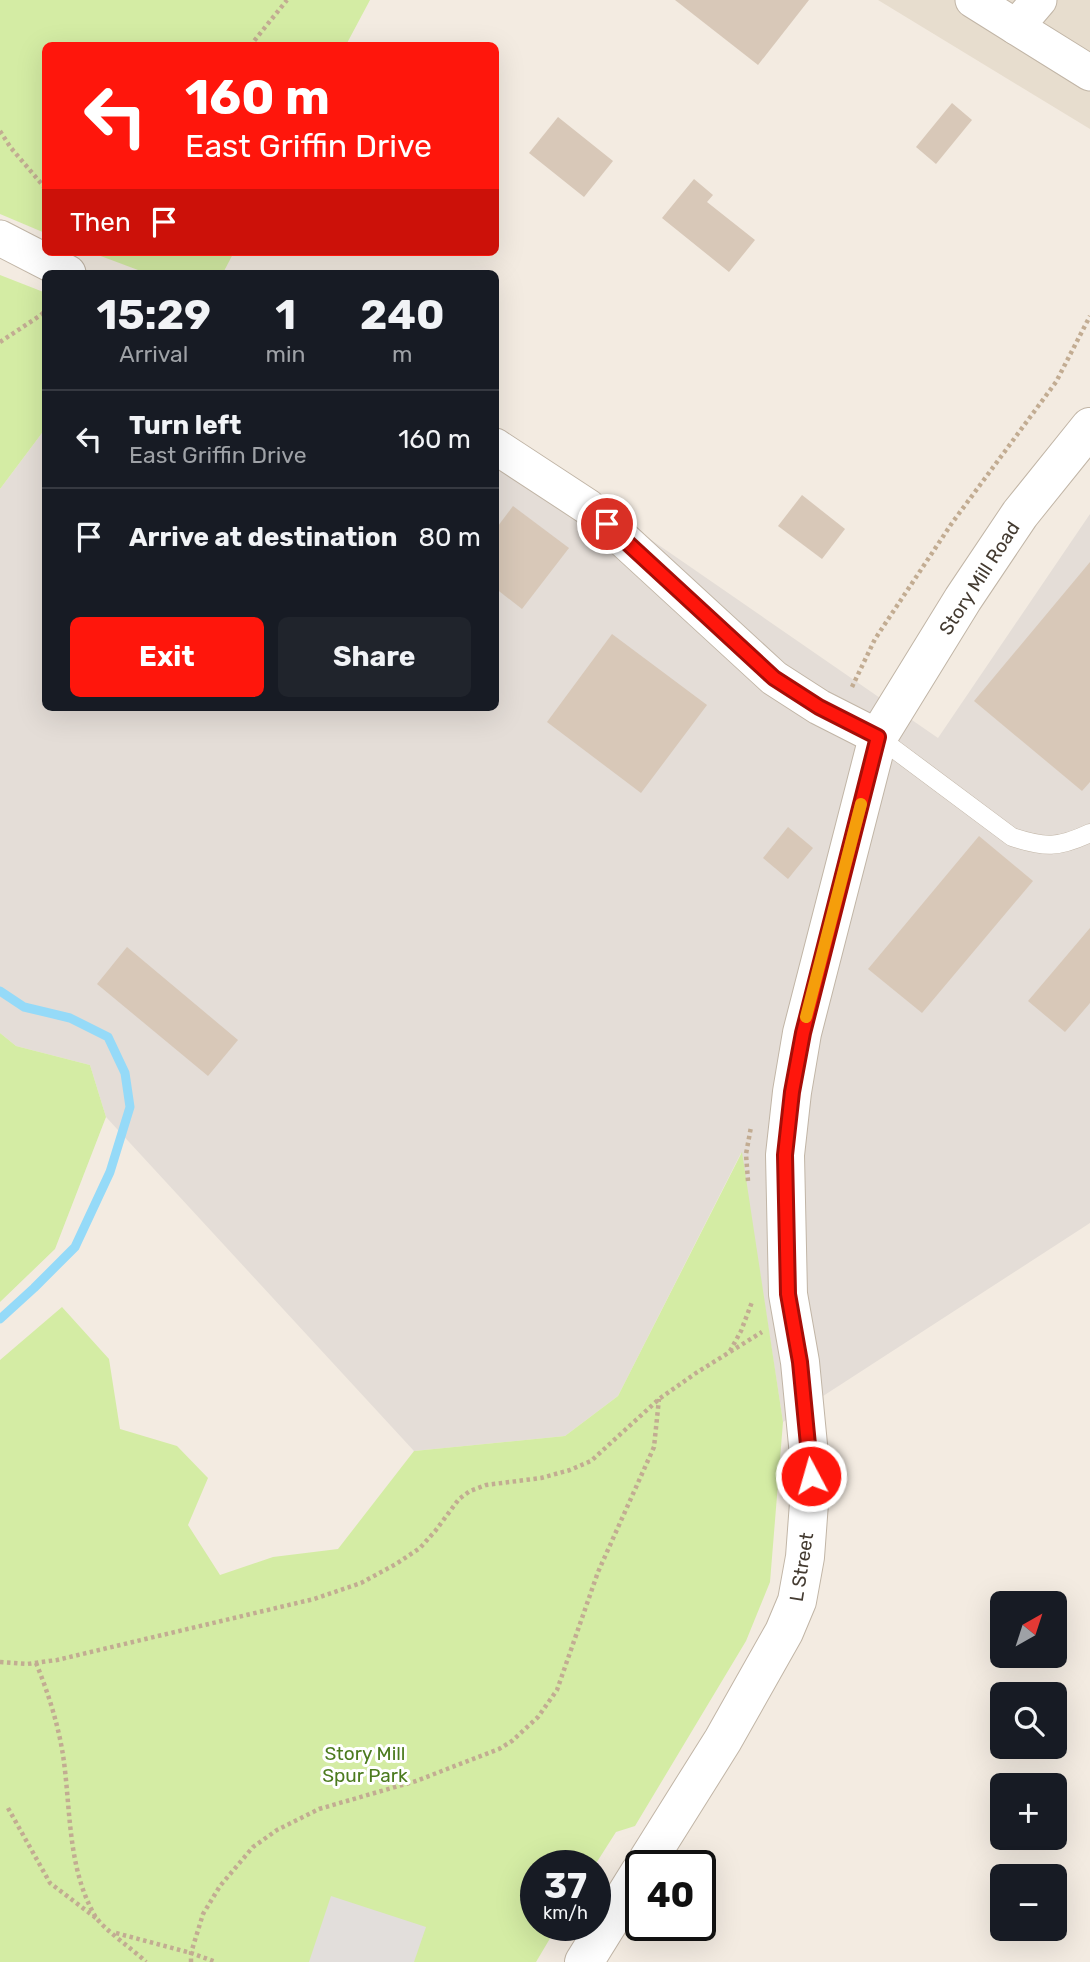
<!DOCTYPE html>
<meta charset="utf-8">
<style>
body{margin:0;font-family:Rubik,sans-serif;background:#20242c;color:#f1f3f6;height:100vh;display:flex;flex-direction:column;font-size:26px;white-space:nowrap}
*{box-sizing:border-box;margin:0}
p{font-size:23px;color:#9ea1a6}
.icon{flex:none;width:38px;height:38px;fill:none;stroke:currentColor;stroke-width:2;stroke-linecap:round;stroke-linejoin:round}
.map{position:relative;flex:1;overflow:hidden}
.panel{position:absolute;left:42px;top:270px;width:457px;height:441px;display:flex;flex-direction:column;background:#171b24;border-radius:10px;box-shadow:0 7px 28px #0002}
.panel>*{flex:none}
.banner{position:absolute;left:42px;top:42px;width:457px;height:214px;border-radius:10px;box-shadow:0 7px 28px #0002;background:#ff160c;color:#fff;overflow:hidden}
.needle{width:46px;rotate:39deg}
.tools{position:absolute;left:990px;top:1591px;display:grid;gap:14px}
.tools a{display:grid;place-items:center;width:77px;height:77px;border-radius:10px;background:#171b24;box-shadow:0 7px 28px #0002;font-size:35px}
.speed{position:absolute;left:520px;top:1850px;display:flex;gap:14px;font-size:35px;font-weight:700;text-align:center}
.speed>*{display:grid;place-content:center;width:91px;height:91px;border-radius:50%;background:#171b24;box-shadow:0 7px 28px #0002;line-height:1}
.speed small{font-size:18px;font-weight:400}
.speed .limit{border:4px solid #111;border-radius:10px;background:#fff;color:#111}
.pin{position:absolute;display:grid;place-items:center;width:60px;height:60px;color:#fff;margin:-30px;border:4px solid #fff;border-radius:50%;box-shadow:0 2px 7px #0007}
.me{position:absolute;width:77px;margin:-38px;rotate:354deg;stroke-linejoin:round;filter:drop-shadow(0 0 5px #0008)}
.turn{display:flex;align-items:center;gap:24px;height:147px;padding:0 28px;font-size:32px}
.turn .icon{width:91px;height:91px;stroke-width:2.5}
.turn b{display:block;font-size:49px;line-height:60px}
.then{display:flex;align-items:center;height:66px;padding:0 28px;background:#0003;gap:14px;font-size:26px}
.eta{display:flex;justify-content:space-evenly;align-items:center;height:119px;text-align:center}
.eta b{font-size:42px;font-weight:700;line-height:49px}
.button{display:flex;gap:14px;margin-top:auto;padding:14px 28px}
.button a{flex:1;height:80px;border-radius:10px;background:#ff160c;color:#fff;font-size:28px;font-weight:700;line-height:80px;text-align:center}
.button a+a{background:#20242c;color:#f1f3f6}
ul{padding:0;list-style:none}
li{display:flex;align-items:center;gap:21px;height:98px;padding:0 28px;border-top:2px solid #363941}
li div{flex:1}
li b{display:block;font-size:26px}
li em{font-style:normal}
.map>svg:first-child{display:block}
.residential{fill:#e7ddce}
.industrial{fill:#e4ddd7}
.green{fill:#d4eca4}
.parking{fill:#e2dedb}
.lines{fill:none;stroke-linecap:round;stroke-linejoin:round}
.stream{stroke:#95daf8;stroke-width:9}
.building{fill:#d8c8b8}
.service-casing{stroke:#c1b5a6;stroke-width:19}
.minor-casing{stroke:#c1b5a6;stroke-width:37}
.tertiary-casing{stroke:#c1b5a6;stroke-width:40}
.path{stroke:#c2ac92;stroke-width:4.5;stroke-dasharray:3.5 3.5;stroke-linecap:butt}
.service{stroke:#fff;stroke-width:18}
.minor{stroke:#fff;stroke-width:35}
.tertiary{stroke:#fff;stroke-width:38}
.route-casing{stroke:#a60e08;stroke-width:18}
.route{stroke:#ff160c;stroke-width:12}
.slow{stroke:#f59e0b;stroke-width:12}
.labels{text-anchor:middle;stroke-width:6;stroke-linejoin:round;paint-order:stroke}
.street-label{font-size:19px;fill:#443b31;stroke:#fff}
.park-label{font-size:19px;fill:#4c7b1f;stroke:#fff}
</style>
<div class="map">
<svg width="1090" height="1962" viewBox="0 0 1090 1962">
<rect width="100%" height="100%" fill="#f3ebe1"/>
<polygon class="residential" points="878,0 1090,0 1090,129"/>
<polygon class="industrial" points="45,429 46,707 495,707 495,432 938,738 1090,514 1090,1223 783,1422 741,1153 618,1396 565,1436 414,1451 106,1117 90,1065 16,1046 0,1033 0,489"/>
<g class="green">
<polygon points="0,0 370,0 346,45 46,46 45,233 0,214"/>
<polygon points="90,252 234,252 223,273 146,273"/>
<polygon points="0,275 46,293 45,429 0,489"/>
<polygon points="0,1033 16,1046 90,1065 106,1117 55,1249 0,1302"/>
<polygon points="742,1152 783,1422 770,1582 746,1641 635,1826 616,1832 595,1865 536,1866 536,1925 558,1925 536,1962 0,1962 0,1360 62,1307 109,1359 120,1429 177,1446 208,1478 188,1525 220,1575 273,1557 338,1549 414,1451 565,1436 618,1396"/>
</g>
<polygon class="parking" points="331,1896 426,1927 414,1962 309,1962"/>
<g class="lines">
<polyline class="stream" points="0,991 24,1007 70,1018 108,1037 125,1073 130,1107 110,1172 75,1247 34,1288 0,1319"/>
</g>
<g class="building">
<polygon points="675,0 809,0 758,65"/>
<polygon points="952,103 972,120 936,164 916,147"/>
<polygon points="558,117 613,161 584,197 529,153"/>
<polygon points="694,179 713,195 707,202 755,240 729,272 662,218"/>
<polygon points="802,495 845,529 822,559 778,526"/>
<polygon points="513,506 569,548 522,609 495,588 495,530"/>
<polygon points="1090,562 1090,782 1082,791 974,701"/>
<polygon points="612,634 707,705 641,793 547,722"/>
<polygon points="788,827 813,848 788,879 763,858"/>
<polygon points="979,836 1033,881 922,1013 868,969"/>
<polygon points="1090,928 1090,1003 1065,1032 1028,1001"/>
<polygon points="127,947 238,1040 208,1076 97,984"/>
</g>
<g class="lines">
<g class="service-casing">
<path id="service" d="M 878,737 L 1012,837 C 1045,848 1058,848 1090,833"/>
</g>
<g class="minor-casing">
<g id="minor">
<polyline points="973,0 1090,73"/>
<polyline points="1016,27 1039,0"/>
<polyline points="0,238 68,273"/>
<polyline points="495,446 588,507 774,678 819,707 878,737"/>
</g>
</g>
<g class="tertiary-casing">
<g id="tertiary">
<polyline points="644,1866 723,1740 784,1632 797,1601 805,1557 811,1476 800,1362 788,1294 785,1155 792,1092 802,1033 878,737 963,599 1020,514 1090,427"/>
<polyline points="584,1962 640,1872"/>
</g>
</g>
<g class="path">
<polyline points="250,46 287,0"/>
<polyline points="0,131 11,148 46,189"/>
<polyline points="0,342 41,315 46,310"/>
<polyline points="852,687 875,639 952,523 1056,382 1090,316"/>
<polyline points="748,1181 746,1154 751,1127"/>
<polyline points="730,1351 741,1331 752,1302"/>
<polyline points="0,1662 27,1664 57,1660 314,1599 361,1583 396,1564 420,1548 436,1530 459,1499 470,1491 486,1485 541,1478 570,1470 591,1461 659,1399 696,1373 762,1332"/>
<path d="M 36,1663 C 48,1692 58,1724 63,1755 C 71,1809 67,1867 95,1916 C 104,1930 133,1949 146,1962"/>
<polyline points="8,1808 50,1883 96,1918"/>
<polyline points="116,1933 191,1953 216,1962"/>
<polyline points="191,1962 191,1953 203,1914 220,1886 253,1847 277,1830 319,1809 416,1781 499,1749 512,1741 538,1717 557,1690 598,1572 654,1447 659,1399"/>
</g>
<use href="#service" class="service"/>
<use href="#minor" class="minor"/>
<use href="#tertiary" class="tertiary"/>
</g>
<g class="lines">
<g class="route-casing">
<polyline id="route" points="607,524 774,678 819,707 878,737 803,1033 792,1092 785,1155 788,1294 800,1362 811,1476"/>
</g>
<use href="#route" class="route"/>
<polyline class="slow" points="806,1017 861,804"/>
</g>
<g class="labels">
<g class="street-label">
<text transform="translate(979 578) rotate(-57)" y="7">Story Mill Road</text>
<text transform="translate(801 1567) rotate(-81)" y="7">L Street</text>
</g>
<g class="park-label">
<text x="365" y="1760">Story Mill<tspan x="365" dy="22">Spur Park</tspan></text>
</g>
</g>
</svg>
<div class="tools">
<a><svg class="needle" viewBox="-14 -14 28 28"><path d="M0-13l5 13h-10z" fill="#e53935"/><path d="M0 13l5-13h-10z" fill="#9ea1a6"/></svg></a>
<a><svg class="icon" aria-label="search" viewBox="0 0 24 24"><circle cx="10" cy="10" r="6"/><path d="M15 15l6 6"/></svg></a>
<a>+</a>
<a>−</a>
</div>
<div class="speed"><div>37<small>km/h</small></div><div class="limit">40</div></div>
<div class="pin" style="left:607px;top:524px;background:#d93025"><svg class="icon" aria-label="arrive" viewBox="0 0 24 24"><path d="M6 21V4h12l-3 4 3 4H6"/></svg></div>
<svg class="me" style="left:811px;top:1476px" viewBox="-20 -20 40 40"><circle r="17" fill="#ff160c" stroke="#fff" stroke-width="3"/><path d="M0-11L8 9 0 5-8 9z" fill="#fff"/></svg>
<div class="banner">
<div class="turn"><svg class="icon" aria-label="left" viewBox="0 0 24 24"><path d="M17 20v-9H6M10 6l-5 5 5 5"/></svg><div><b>160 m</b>East Griffin Drive</div></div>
<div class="then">Then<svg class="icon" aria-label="arrive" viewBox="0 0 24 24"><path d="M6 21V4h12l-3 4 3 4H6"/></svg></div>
</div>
<section class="panel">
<div class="eta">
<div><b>15:29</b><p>Arrival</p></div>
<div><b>1</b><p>min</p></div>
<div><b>240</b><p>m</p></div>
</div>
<ul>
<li><svg class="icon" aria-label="left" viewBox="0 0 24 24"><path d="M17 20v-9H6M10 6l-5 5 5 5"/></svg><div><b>Turn left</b><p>East Griffin Drive</p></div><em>160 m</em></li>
<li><svg class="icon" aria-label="arrive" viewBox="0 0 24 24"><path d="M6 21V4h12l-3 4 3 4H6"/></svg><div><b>Arrive at destination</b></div><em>80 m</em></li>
</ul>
<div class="button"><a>Exit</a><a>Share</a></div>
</section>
</div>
